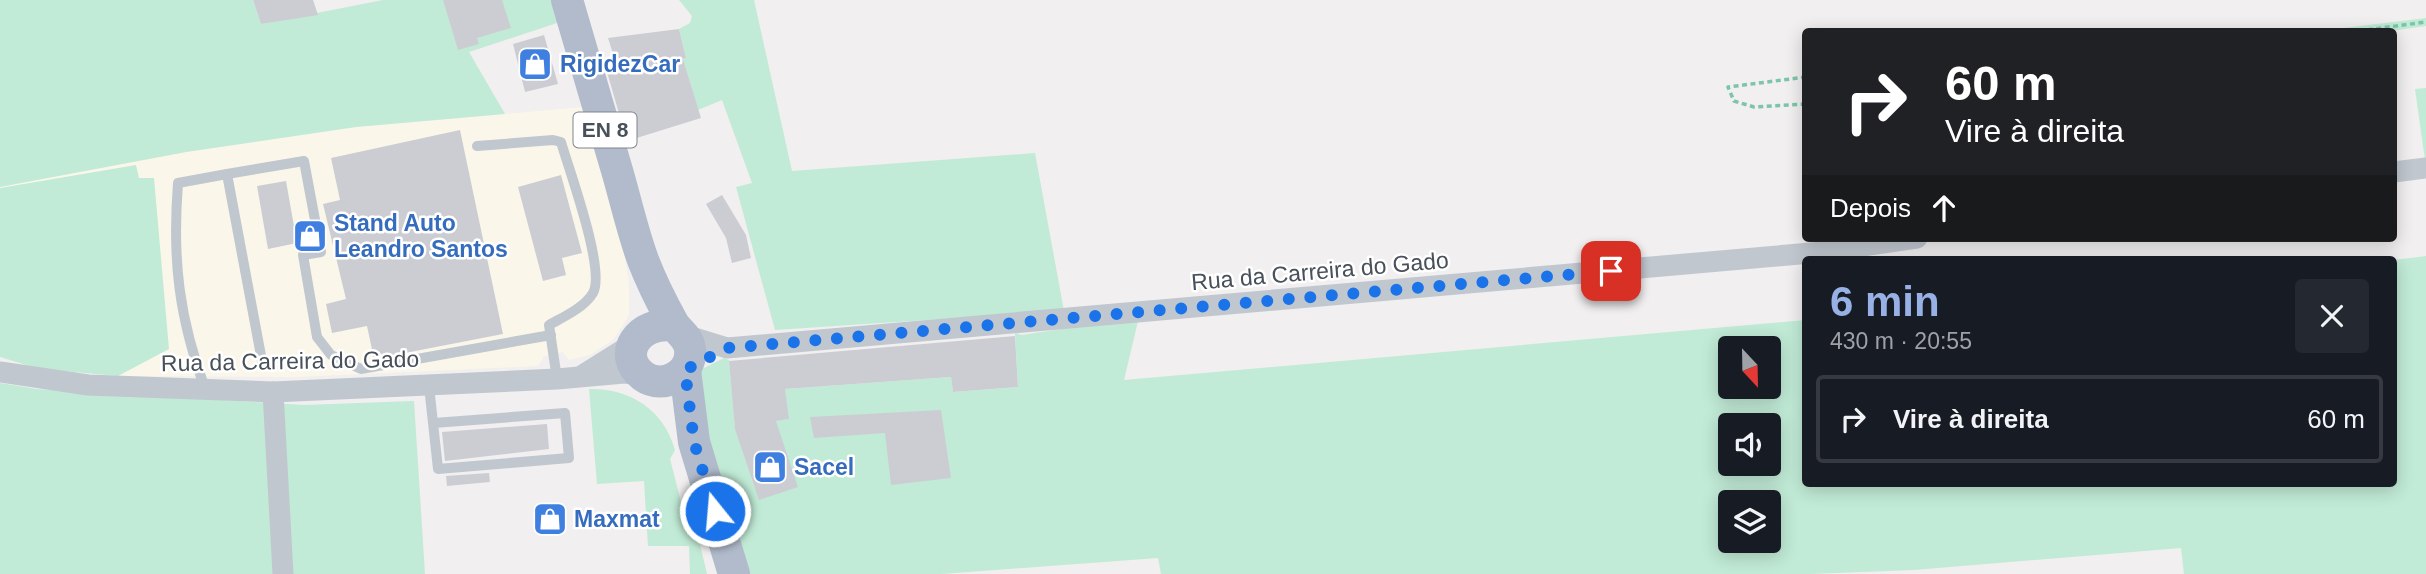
<!DOCTYPE html>
<html lang="pt">
<meta charset="utf-8">
<style>
body{margin:0;font-family:Arial,sans-serif;background:#242831;color:#f1f3f6;height:100vh;display:flex;flex-direction:column;font-size:26px;white-space:nowrap}
*{box-sizing:border-box;margin:0}
p{font-size:23px;color:#9ea1a6}
.icon{flex:none;width:38px;height:38px;fill:none;stroke:currentColor;stroke-width:2;stroke-linecap:round;stroke-linejoin:round}
.map{position:relative;flex:1;overflow:hidden}
.drawer{position:absolute;left:1802px;top:256px;width:595px;height:231px;display:flex;flex-direction:column;background:#171b24;border-radius:7px;box-shadow:0 4px 18px #0003}
.drawer>*{flex:none}
.banner{position:absolute;left:1802px;top:28px;width:595px;height:214px;border-radius:7px;box-shadow:0 4px 18px #0003;background:#202124;color:#fff;overflow:hidden}
.needle{width:46px;rotate:158deg}
.fabs{position:absolute;left:1718px;top:336px;display:grid;gap:14px}
.fabs a{display:grid;place-items:center;width:63px;height:63px;border-radius:7px;background:#171b24;box-shadow:0 4px 18px #0003;font-size:35px}
.pin{position:absolute;display:grid;place-items:center;width:60px;height:60px;color:#fff;margin:-30px;border-radius:14px;box-shadow:0 4px 10px #0006}
.me{position:absolute;width:77px;margin:-38px;rotate:343deg;stroke-linejoin:round;filter:drop-shadow(0 0 5px #0008)}
.turn{display:flex;align-items:center;gap:24px;height:147px;padding:0 28px;font-size:32px}
.turn .icon{width:91px;height:91px;stroke-width:2.5}
.turn b{display:block;font-size:49px;line-height:60px}
.then{display:flex;align-items:center;height:66px;padding:0 28px;background:#0003;gap:14px;font-size:26px}
.round{display:grid;place-items:center;flex:none;width:74px;height:74px;border-radius:7px;background:#242831}
.summary{display:flex;align-items:center;justify-content:space-between;height:119px;padding:0 28px}
h1{font-size:42px;font-weight:700;line-height:52px;color:#97b0e5}
ul{padding:0;list-style:none}
li{display:flex;align-items:center;gap:21px;height:88px;margin:0 14px 10px;padding:0 14px;border:4px solid #363941;border-radius:7px}
li div{flex:1}
li b{display:block;font-size:26px}
li em{font-style:normal}
.map>svg:first-child{display:block}
.commercial{fill:#faf7ea}
.green{fill:#c1ebd6;fill-rule:evenodd}
.building{fill:#cccdd3}
.lines{fill:none;stroke-linecap:round;stroke-linejoin:round}
.path{stroke:#7cc5aa;stroke-width:3.5;stroke-dasharray:5 3.5;stroke-linecap:butt}
.service{stroke:#c1c7cf;stroke-width:10}
.minor{stroke:#c1c7cf;stroke-width:21}
.primary{stroke:#b1bbcb;stroke-width:32}
.route{stroke:#1a73e8;stroke-width:12;stroke-dasharray:0 21.6}
.labels{text-anchor:middle;stroke-width:5;stroke-linejoin:round;paint-order:stroke}
.shield{fill:#fff;stroke:#7f848c;stroke-width:2}
.shield-label{font-size:21px;font-weight:bold;fill:#48505a}
.shop-label{font-size:23px;font-weight:bold;fill:#366cbe;stroke:#fff;text-anchor:start}
.street-label{font-size:23px;fill:#48505a;stroke:#fff}
</style>
<div class="map">
<svg width="2426" height="574" viewBox="0 0 2426 574">
<rect width="100%" height="100%" fill="#f1efef"/>
<polygon class="commercial" points="584,107 624,252 629,283 629,315 614,339 590,355 569,360 563,352 544,356 538,366 296,377 118,376 39,369 0,357 0,187 186,152 357,127"/>
<g class="green">
<polygon points="0,0 253,0 261,24 383,0 552,0 560,22 469,52 505,114 356,127 186,152 0,187"/>
<polygon points="679,0 754,0 792,171 1035,153 1064,311 775,330 736,187 752,183 722,100 698,110 683,59 686,58 679,29 690,23 692,16"/>
<polygon points="2426,18 2426,26 2384,32 2319,31"/>
<polygon points="2426,88 2426,167 2415,89"/>
<polygon points="136,165 139,178 154,178 169,349 118,376 39,369 0,357 0,188"/>
<path d="M 2426,256 L 2426,574 L 2184,574 L 2181,548 L 1914,570 L 1810,574 L 1161,574 L 1158,558 L 942,574 L 741,574 L 711,473 L 700,370 L 724,358 L 729,360 L 735,426 L 788,419 L 785,389 L 951,377 L 953,392 L 1018,387 L 1015,333 L 1022,335 L 1139,317 L 1124,380 L 1806,320 L 1806,483 L 2394,483 L 2394,260 ZM 1731,348 L 1769,348 L 1769,387 L 1731,387 ZM 1731,425 L 1769,425 L 1769,464 L 1731,464 ZM 1731,502 L 1769,502 L 1769,541 L 1731,541 Z"/>
<polygon points="0,383 37,389 304,405 414,401 425,574 0,574"/>
<path d="M 589,389 C 630,388 664,410 675,450 L 670,459 L 689,533 L 699,540 L 707,574 L 690,574 L 689,546 L 648,546 L 644,481 L 597,484 Z"/>
</g>
<g class="building">
<polygon points="253,0 313,0 318,15 261,24"/>
<polygon points="443,0 502,0 511,28 477,38 479,44 458,50"/>
<polygon points="679,29 686,58 683,59 701,118 627,141 605,65 617,66 608,38"/>
<polygon points="544,35 558,84 525,92 513,44"/>
<polygon points="460,130 503,334 374,359 367,326 332,333 326,304 346,299 323,204 340,200 331,158"/>
<polygon points="561,175 582,253 562,258 566,275 543,281 518,187"/>
<polygon points="286,181 297,243 268,249 257,186"/>
<polygon points="722,195 746,235 751,258 732,263 726,238 706,204"/>
<polygon points="1015,336 1018,387 953,392 951,377 785,389 789,419 776,421 798,487 759,500 735,429 729,361"/>
<polygon points="941,410 951,478 891,485 885,433 814,438 810,417"/>
<polygon points="547,424 549,449 445,461 442,432"/>
<polygon points="489,473 490,482 447,486 446,476"/>
</g>
<g class="lines">
<g class="path">
<polyline points="2351,32 2426,22"/>
<polyline points="1806,77 1728,87 1734,101 1754,107 1806,104"/>
</g>
<g class="service">
<path d="M 477,146 L 553,140 L 561,142 C 569,170 606,270 593,293 C 584,308 563,317 549,325 L 557,379"/>
<polyline points="227,174 304,161 321,252 303,255 317,337 331,355 361,369 551,335"/>
<polyline points="429,386 438,469 569,458 565,413 434,423"/>
<path d="M 206,391 C 179,319 172,260 178,183 L 227,174 L 262,361"/>
</g>
<g class="minor">
<polyline points="2394,172 2426,168"/>
<polyline points="685,335 727,348 1822,252 1917,238"/>
<polyline points="0,372 88,385 273,392 557,379 624,373 643,376"/>
<polyline points="583,375 634,343"/>
<polyline points="273,392 283,574"/>
</g>
<g class="primary">
<path d="M 567,0 C 584,58 601,116 618,174 C 626,202 633,233 643,260 C 651,281 662,303 673,323 C 678,332 688,336 690,349 C 693,373 664,391 643,376 C 615,354 640,320 674,326"/>
<polyline points="685,370 694,442 734,574"/>
</g>
</g>
<g class="lines">
<polyline class="route" points="715,511 694,442 685,370 727,348 1611,271"/>
</g>
<defs>
<g id="shop-square" transform="scale(1.75)"><rect x="-9" y="-9" width="18" height="18" rx="4" fill="#3f7fe0" stroke="#fff"/><path d="M-5-2.5h2.3a2.7 3.5 0 0 1 5.4 0H5L5.5 6h-11ZM-1.5-2.5h3a1.5 2.3 0 0 0-3 0Z" fill="#fff"/></g>
</defs>
<g fill-rule="evenodd">
<use href="#shop-square" x="535" y="64"/>
<use href="#shop-square" x="310" y="236"/>
<use href="#shop-square" x="770" y="467"/>
<use href="#shop-square" x="550" y="519"/>
</g>
<g class="labels">
<rect class="shield" x="573.5" y="112.5" width="63" height="35" rx="5"/>
<g class="shield-label">
<text x="605" y="137">EN 8</text>
</g>
<g class="shop-label">
<text x="560" y="72">RigidezCar</text>
<text x="334" y="231">Stand Auto<tspan x="334" dy="26">Leandro Santos</tspan></text>
<text x="794" y="475">Sacel</text>
<text x="574" y="527">Maxmat</text>
</g>
<g class="street-label">
<text transform="translate(1320 271) rotate(-5)" y="8">Rua da Carreira do Gado</text>
<text transform="translate(290 361) rotate(-1)" y="8">Rua da Carreira do Gado</text>
</g>
</g>
</svg>
<div class="fabs">
<a><svg class="needle" viewBox="-14 -14 28 28"><path d="M0-13l5 13h-10z" fill="#e53935"/><path d="M0 13l5-13h-10z" fill="#9ea1a6"/></svg></a>
<a><svg class="icon" aria-label="sound" viewBox="0 0 24 24"><path d="M4 9h4l5-4v14l-5-4H4zM17 9q2 3 0 6"/></svg></a>
<a><svg class="icon" aria-label="layers" viewBox="0 0 24 24"><path d="M12 4l9 5-9 5-9-5zM3 14l9 5 9-5"/></svg></a>
</div>
<div class="pin" style="left:1611px;top:271px;background:#d93025"><svg class="icon" aria-label="arrive" viewBox="0 0 24 24"><path d="M6 21V4h12l-3 4 3 4H6"/></svg></div>
<svg class="me" style="left:715px;top:511px" viewBox="-20 -20 40 40"><circle r="17" fill="#1a73e8" stroke="#fff" stroke-width="3"/><path d="M0-11L8 9 0 5-8 9z" fill="#fff"/></svg>
<div class="banner">
<div class="turn"><svg class="icon" aria-label="right" viewBox="0 0 24 24"><path d="M7 20v-9h11M14 6l5 5-5 5"/></svg><div><b>60 m</b>Vire à direita</div></div>
<div class="then">Depois<svg class="icon" aria-label="ahead" viewBox="0 0 24 24"><path d="M12 20V5M6 11l6-6 6 6"/></svg></div>
</div>
<section class="drawer">
<div class="summary"><div><h1>6 min</h1><p>430 m · 20:55</p></div><a class="round"><svg class="icon" aria-label="close" viewBox="0 0 24 24"><path d="M6 6l12 12M18 6L6 18"/></svg></a></div>
<ul>
<li><svg class="icon" aria-label="right" viewBox="0 0 24 24"><path d="M7 20v-9h11M14 6l5 5-5 5"/></svg><div><b>Vire à direita</b></div><em>60 m</em></li>
</ul>
</section>
</div>
